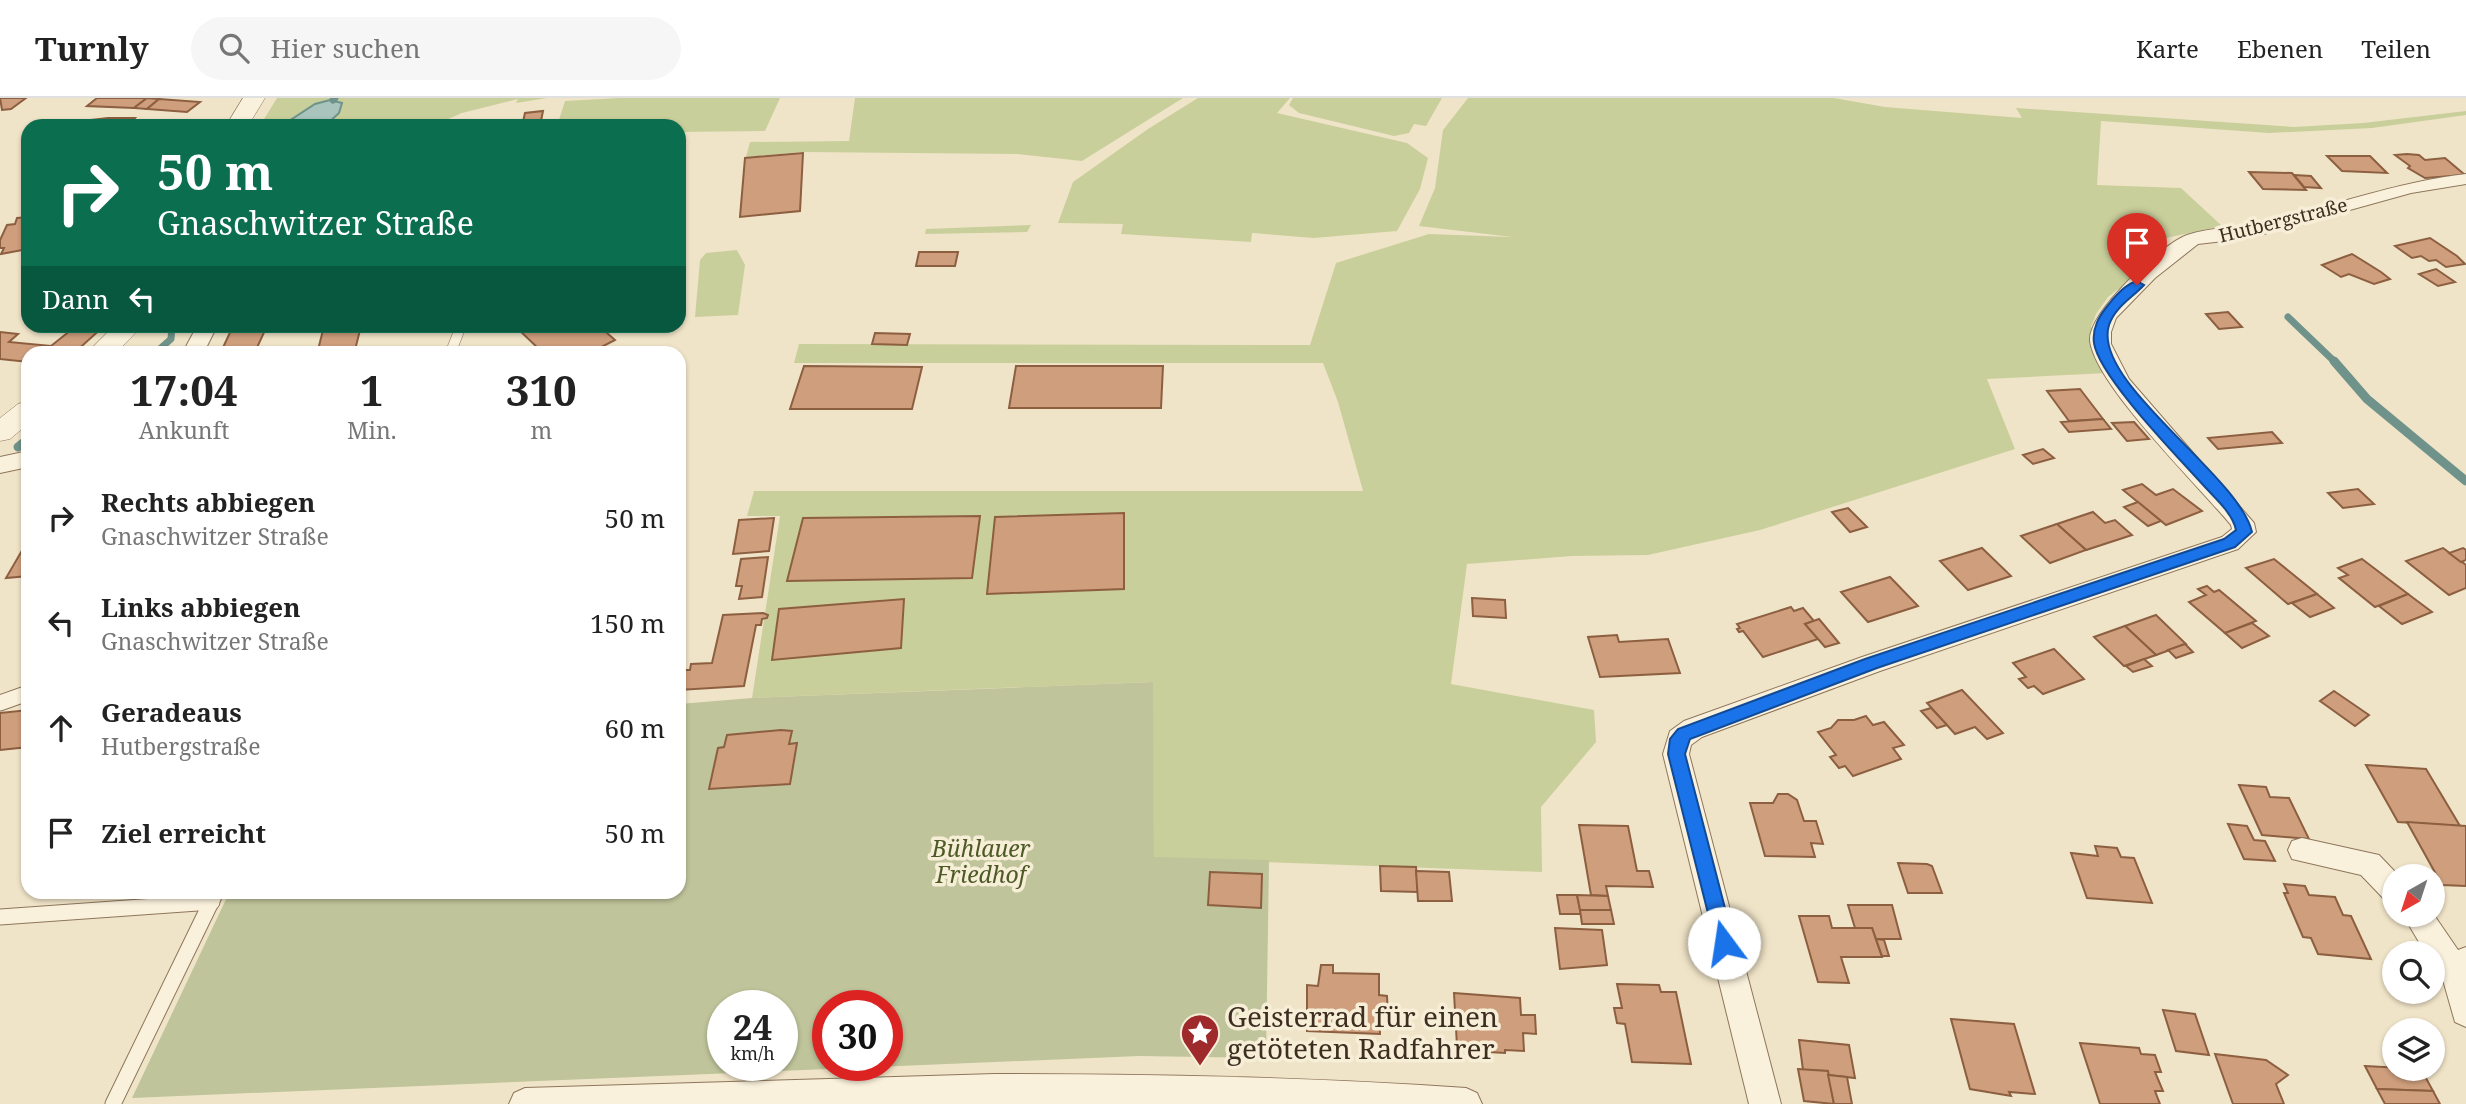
<!DOCTYPE html>
<html lang="de">
<meta charset="utf-8">
<style>
body{margin:0;font-family:"Noto Serif",serif;background:#f6f6f6;color:#222;height:100vh;display:flex;flex-direction:column;font-size:26px;white-space:nowrap}
*{box-sizing:border-box;margin:0}
p{font-size:23px;color:#767676}
.icon{flex:none;width:38px;height:38px;fill:none;stroke:currentColor;stroke-width:2;stroke-linecap:round;stroke-linejoin:round}
.map{position:relative;flex:1;overflow:hidden}
.panel{position:absolute;left:21px;top:248px;width:665px;height:553px;display:flex;flex-direction:column;background:#fff;border-radius:21px;box-shadow:0 2px 5px #0004}
.panel>*{flex:none}
.top-card{position:absolute;left:21px;top:21px;width:665px;height:214px;border-radius:21px;box-shadow:0 2px 5px #0004;background:#0b6e4f;color:#fff;overflow:hidden}
.needle{width:46px;rotate:219deg}
.controls{position:absolute;left:2382px;top:766px;display:grid;gap:14px}
.controls a{display:grid;place-items:center;width:63px;height:63px;border-radius:50%;background:#fff;box-shadow:0 2px 5px #0004;font-size:35px}
.speed{position:absolute;left:707px;top:892px;display:flex;gap:14px;font-size:35px;font-weight:700;text-align:center}
.speed>*{display:grid;place-content:center;width:91px;height:91px;border-radius:50%;background:#fff;box-shadow:0 2px 5px #0004;line-height:1}
.speed small{font-size:18px;font-weight:400}
.speed .limit{border:10px solid #d22;background:#fff;color:#111}
.pin{position:absolute;display:grid;place-items:center;width:60px;height:60px;color:#fff;margin:-72px -30px;border-radius:50% 50% 50% 0;rotate:-45deg;box-shadow:0 0 7px #0007}
.pin .icon{rotate:45deg}
.me{position:absolute;width:77px;margin:-38px;rotate:346deg;stroke-linejoin:round;filter:drop-shadow(0 0 5px #0008)}
.turn{display:flex;align-items:center;gap:24px;height:147px;padding:0 21px;font-size:32px}
.turn .icon{width:91px;height:91px;stroke-width:2.5}
.turn b{display:block;font-size:49px;line-height:60px}
.then{display:flex;align-items:center;height:66px;padding:0 21px;background:#0003;gap:14px;font-size:26px}
.eta{display:flex;justify-content:space-evenly;align-items:center;height:119px;text-align:center}
.eta b{font-size:42px;font-weight:700;line-height:49px}
ul{padding:0;list-style:none}
li{display:flex;align-items:center;gap:21px;height:105px;padding:0 21px}
li div{flex:1}
li b{display:block;font-size:26px}
li em{font-style:normal}
header{display:flex;align-items:center;gap:42px;box-sizing:border-box;height:98px;padding:0 35px;background:#fff;border-bottom:2px solid #e0e0e0}
header strong{font-size:33px}
nav{display:flex;gap:38px;margin-inline-start:auto;font-size:24px}
.search{width:490px;height:63px;background:#f6f6f6;display:flex;align-items:center;gap:18px;box-sizing:border-box;padding:0 24px;border-radius:38px;color:#767676;font-size:26px}
.map>svg:first-child{display:block}
.green{fill:#c9cf9b}
.cemetery{fill:#bfc49a;fill-rule:evenodd}
.water{fill:#a9c4bc;stroke:#6f938a;stroke-width:2}
.lines{fill:none;stroke-linecap:round;stroke-linejoin:round}
.stream-far1{stroke:#6f938a;stroke-width:7}
.stream{stroke:#6f938a;stroke-width:9}
.building{fill:#cf9f7d;stroke:#8d5f41;stroke-width:2}
.service-far1-casing{stroke:#8d765c;stroke-width:11}
.service-casing{stroke:#8d765c;stroke-width:17}
.minor-casing{stroke:#8d765c;stroke-width:2}
.tertiary-casing{stroke:#8d765c;stroke-width:1}
.service-far1{stroke:#faf1dc;stroke-width:10}
.service{stroke:#faf1dc;stroke-width:15}
.minor{fill:#faf1dc;fill-rule:evenodd}
.tertiary{fill:#faf1dc;fill-rule:evenodd}
.route{fill:#1a73e8;stroke:#114b97;stroke-width:2}
.labels{text-anchor:middle;stroke-width:7;stroke-linejoin:round;paint-order:stroke}
.far-street-label{font-size:19px;fill:#3d2e20;stroke:#f7eed8}
.park-label{font-size:23px;font-style:italic;fill:#4d5a26;stroke:#f7eed8}
.near-poi-label{font-size:28px;fill:#3d2e20;stroke:#f7eed8;text-anchor:start}
</style>
<header>
<strong>Turnly</strong>
<div class="search"><svg class="icon" aria-label="search" viewBox="0 0 24 24"><circle cx="10" cy="10" r="6"/><path d="M15 15l6 6"/></svg>Hier suchen</div>
<nav><a>Karte</a><a>Ebenen</a><a>Teilen</a></nav>
</header>
<div class="map">
<svg width="2466" height="1006" viewBox="0 0 2466 1006">
<rect width="100%" height="100%" fill="#f0e4c8"/>
<g class="green">
<polygon points="277,0 547,0 516,5 518,1 462,15 432,28 324,28 326,27 289,23 289,28 261,26"/>
<polygon points="619,0 780,0 765,33 681,34 679,37 679,28 557,28 565,3"/>
<polygon points="855,0 1183,0 1082,63 1017,56 803,54 746,59 750,44 849,43"/>
<polygon points="1198,0 1290,0 1277,15 1407,45 1428,60 1420,91 1397,133 1314,140 1252,135 1251,144 1121,136 1123,126 1058,125 1073,84 1148,31"/>
<polygon points="1293,0 1442,0 1426,28 1414,26 1409,35 1394,38 1299,15 1289,7"/>
<polygon points="1468,0 1834,0 1885,9 2022,20 2016,10 2294,29 2363,25 2466,13 2466,17 2372,30 2269,35 2101,23 2097,87 2181,90 2222,128 2166,140 2155,162 2108,199 2096,216 2091,229 2092,243 2107,275 1987,281 2015,351 1760,432 1648,457 1572,458 1467,466 1451,586 1594,612 1596,644 1541,709 1542,774 1154,760 1152,584 752,600 780,418 747,418 754,393 1363,393 1338,304 1323,265 794,265 799,246 1310,247 1336,165 1429,136 1512,139 1419,128 1435,90 1443,32"/>
<polygon points="1031,127 1027,134 925,136 926,131"/>
<polygon points="737,152 745,167 738,217 695,219 700,162 706,155"/>
</g>
<path class="cemetery" d="M 1153,584 L 1154,759 L 1269,762 L 1266,960 L 1139,958 L 132,1000 L 229,795 L 679,794 L 679,606 L 752,600 ZM 723,908 L 782,908 L 782,968 L 723,968 ZM 828,908 L 887,908 L 887,968 L 828,968 Z"/>
<polygon class="water" points="330,2 342,5 339,15 326,27 290,28 289,23 315,6"/>
<g class="lines">
<g class="stream-far1">
<polyline points="333,2 335,0"/>
<polyline points="285,28 289,26"/>
<polyline points="2288,219 2336,265"/>
<polyline points="154,256 171,241 172,228"/>
</g>
<g class="stream">
<polyline points="2334,263 2367,301 2466,383"/>
<polyline points="18,349 28,341"/>
</g>
</g>
<g class="building">
<polygon points="0,0 26,0 11,11 2,12"/>
<polygon points="97,0 147,0 134,10 87,8"/>
<polygon points="147,0 159,1 147,11 134,10"/>
<polygon points="159,1 200,4 187,14 147,11"/>
<polygon points="543,13 540,28 522,28 525,15"/>
<polygon points="108,20 135,20 128,28 85,28 91,22"/>
<polygon points="803,55 800,113 740,119 745,60"/>
<polygon points="2407,56 2419,57 2425,62 2445,60 2465,77 2425,80 2408,70 2410,68 2395,57"/>
<polygon points="2327,58 2370,58 2387,75 2342,73"/>
<polygon points="2249,74 2292,75 2306,92 2263,91"/>
<polygon points="2294,77 2311,78 2321,90 2304,89"/>
<polygon points="28,119 28,151 1,156 4,150 0,150 0,142 7,127 15,126 17,120"/>
<polygon points="2430,140 2457,158 2465,166 2446,169 2436,162 2429,163 2421,158 2412,160 2395,148"/>
<polygon points="919,154 958,154 955,168 916,168"/>
<polygon points="2352,156 2381,174 2390,181 2374,186 2349,176 2341,179 2322,167"/>
<polygon points="2436,171 2455,184 2438,188 2419,176"/>
<polygon points="2228,214 2242,229 2219,231 2206,216"/>
<polygon points="76,228 104,228 73,256 28,256 28,264 0,261 0,234 18,236 9,244 51,248"/>
<polygon points="233,228 267,228 254,256 220,256"/>
<polygon points="324,228 361,228 354,256 317,256"/>
<polygon points="515,228 599,228 615,242 588,256 544,256"/>
<polygon points="875,235 910,236 907,247 872,246"/>
<polygon points="804,268 922,269 912,311 790,311"/>
<polygon points="1016,268 1163,268 1161,310 1009,310"/>
<polygon points="2080,291 2103,321 2069,323 2047,293"/>
<polygon points="2103,321 2111,331 2069,334 2061,324"/>
<polygon points="2134,324 2149,341 2127,343 2112,325"/>
<polygon points="2272,334 2282,345 2218,351 2208,340"/>
<polygon points="2043,351 2054,360 2033,366 2023,357"/>
<polygon points="2142,386 2156,397 2173,391 2202,413 2166,427 2123,392"/>
<polygon points="2358,391 2374,406 2343,410 2328,395"/>
<polygon points="2138,404 2161,423 2148,428 2124,409"/>
<polygon points="1848,410 1867,429 1850,434 1832,414"/>
<polygon points="2093,414 2105,425 2115,422 2132,437 2086,452 2057,426"/>
<polygon points="1124,415 1124,491 987,496 995,419"/>
<polygon points="980,418 972,480 787,483 803,420"/>
<polygon points="774,420 769,453 733,456 739,422"/>
<polygon points="2057,426 2086,452 2050,465 2021,438"/>
<polygon points="28,448 28,478 6,480 24,449"/>
<polygon points="1982,450 2011,478 1968,492 1940,463"/>
<polygon points="2443,450 2466,467 2466,490 2449,497 2406,463"/>
<polygon points="2463,450 2466,452 2466,462 2461,464 2449,455"/>
<polygon points="768,459 762,499 739,501 742,488 736,488 741,461"/>
<polygon points="2274,461 2317,496 2288,506 2246,470"/>
<polygon points="2362,461 2408,496 2375,509 2339,480 2348,477 2338,470"/>
<polygon points="1890,479 1918,508 1868,524 1841,494"/>
<polygon points="2207,488 2214,494 2219,492 2256,523 2225,535 2189,504 2206,497 2198,491"/>
<polygon points="2317,496 2334,510 2310,519 2292,505"/>
<polygon points="2408,496 2432,514 2402,526 2379,508"/>
<polygon points="1472,500 1505,502 1506,520 1473,518"/>
<polygon points="904,501 901,550 772,562 779,511"/>
<polygon points="1791,509 1794,513 1803,510 1814,523 1805,526 1818,541 1763,559 1743,533 1739,534 1737,531 1740,530 1737,526"/>
<polygon points="763,515 768,517 767,520 762,521 761,527 756,527 744,588 679,592 679,572 690,572 691,566 712,565 723,517"/>
<polygon points="2156,517 2186,546 2156,557 2125,528"/>
<polygon points="1819,521 1839,545 1825,549 1805,526"/>
<polygon points="2252,525 2269,538 2242,550 2225,535"/>
<polygon points="2125,528 2156,557 2124,568 2094,539"/>
<polygon points="1617,537 1619,544 1668,541 1680,575 1600,579 1588,539"/>
<polygon points="2185,546 2193,554 2176,560 2168,552"/>
<polygon points="2054,551 2084,581 2043,596 2034,588 2028,590 2019,581 2026,579 2013,565"/>
<polygon points="2144,561 2152,568 2133,574 2126,568"/>
<polygon points="1962,592 2003,635 1987,641 1975,629 1955,636 1927,605"/>
<polygon points="2334,593 2369,617 2355,628 2320,603"/>
<polygon points="1931,610 1947,627 1937,630 1921,613"/>
<polygon points="28,612 28,649 0,652 0,615"/>
<polygon points="1866,618 1873,627 1884,624 1904,647 1893,650 1901,661 1853,678 1845,668 1839,670 1830,659 1836,657 1818,634 1831,630 1838,622 1854,622"/>
<polygon points="781,632 792,633 789,646 797,645 790,686 709,691 718,650 724,649 727,637"/>
<polygon points="2366,667 2426,671 2460,728 2398,724"/>
<polygon points="2239,687 2266,689 2270,699 2289,700 2309,741 2262,737"/>
<polygon points="1778,696 1788,696 1797,702 1804,723 1816,723 1823,746 1811,745 1815,759 1765,758 1750,705 1773,705"/>
<polygon points="2407,724 2466,728 2466,788 2442,787"/>
<polygon points="2228,726 2247,728 2254,742 2265,743 2275,763 2244,761"/>
<polygon points="1579,727 1628,728 1637,773 1649,773 1653,789 1606,788 1608,798 1591,797"/>
<polygon points="2095,748 2117,750 2121,759 2134,760 2152,805 2087,800 2071,755 2098,758"/>
<polygon points="1898,765 1927,766 1932,768 1942,795 1908,795"/>
<polygon points="1380,768 1416,769 1418,794 1381,793"/>
<polygon points="1416,773 1449,774 1452,803 1418,803"/>
<polygon points="1210,774 1262,776 1261,810 1208,807"/>
<polygon points="2284,786 2305,788 2309,797 2335,799 2343,817 2351,818 2371,861 2318,856 2311,840 2303,839 2284,795 2288,795"/>
<polygon points="1557,797 1577,797 1581,816 1560,816"/>
<polygon points="1577,797 1608,798 1611,812 1580,812"/>
<polygon points="1848,807 1892,807 1901,841 1876,841 1872,830 1855,830"/>
<polygon points="1580,812 1611,812 1614,826 1582,826"/>
<polygon points="1799,818 1829,818 1832,830 1872,830 1882,859 1841,859 1849,885 1818,884"/>
<polygon points="1555,830 1602,832 1607,867 1560,871"/>
<polygon points="1876,841 1884,842 1889,858 1882,858"/>
<polygon points="1321,867 1333,867 1333,875 1379,876 1379,897 1387,898 1388,917 1379,917 1380,936 1307,933 1307,887 1318,888"/>
<polygon points="1617,886 1659,887 1661,894 1676,894 1691,966 1632,964 1625,926 1617,925 1614,910 1622,910"/>
<polygon points="1454,895 1520,900 1521,917 1535,917 1536,936 1523,935 1524,953 1505,952 1505,955 1471,953 1471,949 1457,948"/>
<polygon points="2163,912 2195,916 2209,957 2176,953"/>
<polygon points="1951,921 2014,926 2035,996 2009,994 2011,998 1970,991"/>
<polygon points="1799,942 1849,947 1855,980 1828,977 1828,973 1803,972"/>
<polygon points="2080,945 2139,950 2141,956 2155,957 2161,974 2155,974 2163,993 2155,993 2160,1006 2100,1006"/>
<polygon points="2215,956 2266,962 2288,977 2276,986 2284,1006 2233,1006"/>
<polygon points="2365,968 2421,971 2433,993 2377,991"/>
<polygon points="1798,971 1828,973 1834,1006 1804,1003"/>
<polygon points="1828,977 1847,979 1852,1006 1834,1006"/>
<polygon points="2377,991 2433,993 2440,1006 2385,1006"/>
</g>
<g class="lines">
<g class="service-far1-casing">
<polyline id="service-far1" points="450,256 461,228"/>
</g>
<g class="service-casing">
<g id="service">
<polyline points="0,605 28,595"/>
<polyline points="0,819 212,804"/>
<polyline points="113,1006 216,794"/>
</g>
</g>
<g class="minor-casing">
<g id="minor">
<path d="M 2466,76 L 2466,86 L 2411,95 L 2249,140 L 2198,146 L 2155,180 L 2116,220 L 2111,234 L 2111,246 L 2129,281 L 2254,425 L 2256,434 L 2238,451 L 1880,573 L 1702,639 L 1691,647 L 1689,656 L 1781,1006 L 1749,1006 L 1663,656 L 1670,633 L 1684,623 L 1862,559 L 2222,439 L 2232,431 L 2231,427 C 2199,388 2096,288 2090,243 C 2087,215 2162,146 2187,137 C 2212,128 2240,131 2265,124 C 2333,108 2397,84 2466,76 Z"/>
<polygon points="197,228 217,228 203,256 182,256"/>
<polygon points="28,353 28,369 0,375 0,359"/>
<polygon points="2302,740 2379,757 2400,779 2394,779 2394,805 2384,801 2361,777 2292,761 2288,752 2292,743"/>
<polygon points="2432,814 2458,852 2466,849 2466,929 2455,924 2443,882 2432,865 2432,856 2426,856 2403,817 2432,817"/>
<path d="M 995,976 C 1153,976 1309,979 1466,990 L 1477,995 L 1482,1006 L 509,1006 L 514,995 L 525,990 Z"/>
</g>
</g>
<g class="tertiary-casing">
<g id="tertiary">
<polygon points="243,0 265,0 248,28 226,28"/>
<polygon points="114,228 142,228 115,256 86,256"/>
<polygon points="28,303 28,326 10,341 0,343 0,320 18,306"/>
</g>
</g>
<use href="#service-far1" class="service-far1"/>
<use href="#service" class="service"/>
<use href="#minor" class="minor"/>
<use href="#tertiary" class="tertiary"/>
</g>
<path class="route" d="M 2137,183 L 2144,187 C 2132,200 2115,209 2109,227 C 2091,284 2239,377 2252,434 L 2235,449 L 1877,570 L 1690,641 L 1685,656 L 1734,845 L 1731,851 L 1724,854 L 1717,851 L 1668,656 L 1670,641 L 1678,631 L 1865,561 L 2224,441 L 2236,432 C 2233,416 2216,401 2205,389 C 2180,361 2099,279 2094,245 C 2092,230 2099,218 2109,206 C 2116,197 2126,186 2137,183 Z"/>
<defs>
<g id="sight-pin" transform="scale(2.0125)"><path d="M0 17L-7.5 6A9.5 9.5 0 1 1 7.5 6Z" fill="#9e2a2b" stroke="#f7eed8"/><path d="M0-6L1.8-2.2L6-1.7L2.9 1.2L3.7 5.4L0 3.3L-3.7 5.4L-2.9 1.2L-6-1.7L-1.8-2.2Z" fill="#fff"/></g>
</defs>
<g fill-rule="evenodd">
<use href="#sight-pin" x="1200" y="935"/>
</g>
<g class="labels">
<g class="far-street-label">
<text transform="translate(2283 122) rotate(-14)" y="7">Hutbergstraße</text>
</g>
<g class="park-label">
<text x="981" y="759">Bühlauer<tspan x="981" dy="26">Friedhof</tspan></text>
</g>
<g class="near-poi-label">
<text x="1227" y="929">Geisterrad für einen<tspan x="1227" dy="32">getöteten Radfahrer</tspan></text>
</g>
</g>
</svg>
<div class="controls">
<a><svg class="needle" viewBox="-14 -14 28 28"><path d="M0-13l5 13h-10z" fill="#e53935"/><path d="M0 13l5-13h-10z" fill="#767676"/></svg></a>
<a><svg class="icon" aria-label="search" viewBox="0 0 24 24"><circle cx="10" cy="10" r="6"/><path d="M15 15l6 6"/></svg></a>
<a><svg class="icon" aria-label="layers" viewBox="0 0 24 24"><path d="M12 4l9 5-9 5-9-5zM3 14l9 5 9-5"/></svg></a>
</div>
<div class="speed"><div>24<small>km/h</small></div><div class="limit">30</div></div>
<div class="pin" style="left:2137px;top:187px;background:#d93025"><svg class="icon" aria-label="arrive" viewBox="0 0 24 24"><path d="M6 21V4h12l-3 4 3 4H6"/></svg></div>
<svg class="me" style="left:1724px;top:845px" viewBox="-20 -20 40 40"><circle r="19" fill="#fff"/><path d="M0-13L10 11 0 6-10 11z" fill="#1a73e8"/></svg>
<div class="top-card">
<div class="turn"><svg class="icon" aria-label="right" viewBox="0 0 24 24"><path d="M7 20v-9h11M14 6l5 5-5 5"/></svg><div><b>50 m</b>Gnaschwitzer Straße</div></div>
<div class="then">Dann<svg class="icon" aria-label="left" viewBox="0 0 24 24"><path d="M17 20v-9H6M10 6l-5 5 5 5"/></svg></div>
</div>
<section class="panel">
<div class="eta">
<div><b>17:04</b><p>Ankunft</p></div>
<div><b>1</b><p>Min.</p></div>
<div><b>310</b><p>m</p></div>
</div>
<ul>
<li><svg class="icon" aria-label="right" viewBox="0 0 24 24"><path d="M7 20v-9h11M14 6l5 5-5 5"/></svg><div><b>Rechts abbiegen</b><p>Gnaschwitzer Straße</p></div><em>50 m</em></li>
<li><svg class="icon" aria-label="left" viewBox="0 0 24 24"><path d="M17 20v-9H6M10 6l-5 5 5 5"/></svg><div><b>Links abbiegen</b><p>Gnaschwitzer Straße</p></div><em>150 m</em></li>
<li><svg class="icon" aria-label="ahead" viewBox="0 0 24 24"><path d="M12 20V5M6 11l6-6 6 6"/></svg><div><b>Geradeaus</b><p>Hutbergstraße</p></div><em>60 m</em></li>
<li><svg class="icon" aria-label="arrive" viewBox="0 0 24 24"><path d="M6 21V4h12l-3 4 3 4H6"/></svg><div><b>Ziel erreicht</b></div><em>50 m</em></li>
</ul>
</section>
</div>
